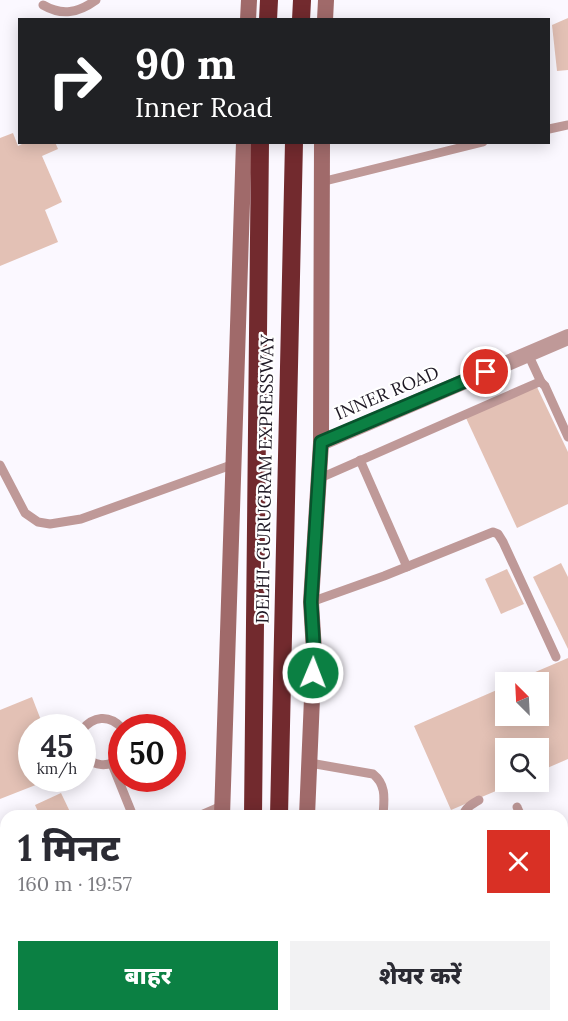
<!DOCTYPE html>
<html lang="hi">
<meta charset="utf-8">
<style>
body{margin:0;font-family:Lora,"Noto Sans Devanagari",serif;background:#f2f2f3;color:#2b2b33;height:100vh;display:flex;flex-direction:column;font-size:22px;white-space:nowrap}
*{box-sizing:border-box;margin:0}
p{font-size:20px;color:#7c7c81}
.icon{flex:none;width:33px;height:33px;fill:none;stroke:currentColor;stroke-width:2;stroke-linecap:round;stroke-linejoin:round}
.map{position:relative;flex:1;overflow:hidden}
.sheet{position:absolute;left:0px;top:810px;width:568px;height:212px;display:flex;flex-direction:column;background:#fff;border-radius:18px 18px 0 0;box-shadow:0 3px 15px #0003}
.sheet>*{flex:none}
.banner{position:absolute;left:18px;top:18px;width:532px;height:126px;border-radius:0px;box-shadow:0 3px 15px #0003;background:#202124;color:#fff;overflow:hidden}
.needle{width:39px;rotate:336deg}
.tools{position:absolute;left:495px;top:672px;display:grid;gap:12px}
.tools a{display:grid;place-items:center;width:54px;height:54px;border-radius:0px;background:#fff;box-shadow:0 3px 15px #0003;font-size:30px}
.speed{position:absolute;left:18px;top:714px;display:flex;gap:12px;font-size:30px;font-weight:700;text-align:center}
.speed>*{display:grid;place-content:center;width:78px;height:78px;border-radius:50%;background:#fff;box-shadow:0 3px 15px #0003;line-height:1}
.speed small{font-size:15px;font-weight:400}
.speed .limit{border:9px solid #d22;background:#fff;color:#111}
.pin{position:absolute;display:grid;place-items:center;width:51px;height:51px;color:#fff;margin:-26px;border:3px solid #fff;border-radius:50%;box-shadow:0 2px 6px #0007}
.me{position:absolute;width:66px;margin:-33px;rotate:1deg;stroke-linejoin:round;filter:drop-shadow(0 0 4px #0008)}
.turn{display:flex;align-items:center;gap:21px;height:126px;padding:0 18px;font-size:27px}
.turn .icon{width:78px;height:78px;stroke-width:2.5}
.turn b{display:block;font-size:42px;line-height:51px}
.round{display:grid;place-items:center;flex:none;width:63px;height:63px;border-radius:0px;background:#f2f2f3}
.summary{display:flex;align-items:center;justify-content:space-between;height:102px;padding:0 18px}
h1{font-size:36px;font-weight:800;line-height:45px}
.button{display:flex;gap:12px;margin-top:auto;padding:12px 18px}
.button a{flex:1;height:69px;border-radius:0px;background:#0b8043;color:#fff;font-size:24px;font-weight:800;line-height:69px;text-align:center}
.button a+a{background:#f2f2f3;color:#2b2b33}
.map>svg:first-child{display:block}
.building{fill:#e3c1b5}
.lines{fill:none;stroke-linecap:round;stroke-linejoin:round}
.service{stroke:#bf9998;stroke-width:9}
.minor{stroke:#bf9998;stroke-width:16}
.secondary{stroke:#a06a6a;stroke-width:16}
.motorway{stroke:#722a2e;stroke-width:18}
.route-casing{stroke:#07532c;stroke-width:15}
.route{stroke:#0b8043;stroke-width:10}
.labels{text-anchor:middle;stroke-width:4.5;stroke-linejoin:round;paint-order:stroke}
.street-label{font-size:18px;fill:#1e1824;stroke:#fff}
</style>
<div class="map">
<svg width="568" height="1021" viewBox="0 0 568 1021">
<rect width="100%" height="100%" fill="#fbf8ff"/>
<g class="building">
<polygon points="568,18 568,70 557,71 552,25"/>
<polygon points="13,133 18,146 26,142 55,142 58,149 42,156 62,202 45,210 58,242 0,266 0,138"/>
<polygon points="536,385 568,452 568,504 517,528 466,418"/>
<polygon points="561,563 568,577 568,649 533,577"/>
<polygon points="507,569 524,604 501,614 485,579"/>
<polygon points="568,658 568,759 538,772 538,748 506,748 506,782 517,782 451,810 414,726 506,686 506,716 538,716 538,682 512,682"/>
<polygon points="32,697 44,728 32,728 32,778 51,779 0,799 0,710"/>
<polygon points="61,793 72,816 40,816 35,805"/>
</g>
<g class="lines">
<g class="service">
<path d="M 43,5 C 62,16 78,13 96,0"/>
<polyline points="549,129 568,125"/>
<polyline points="321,182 483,142"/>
<polyline points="528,354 541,382"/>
<polyline points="360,460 407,567"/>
<polyline points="0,465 25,513 38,522 50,524 81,519 234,464"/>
<polyline points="318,479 537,383 541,382 545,386 568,437"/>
<polyline points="311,602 384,576 493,532 498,534 503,542 556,657"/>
<path d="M 82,730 C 93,716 109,714 122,728"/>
<path d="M 82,753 C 93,767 109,769 122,756"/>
<path d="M 310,763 L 373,774 C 387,785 384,800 383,816"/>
<polyline points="112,764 133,816"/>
<polyline points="517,807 521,816"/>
<polyline points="199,816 222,806"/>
<path d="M 463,816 C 465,808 472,804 479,800"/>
<polyline points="562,843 568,840"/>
<polyline points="0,902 6,900"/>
<polyline points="132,1021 143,1016"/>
</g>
<polyline class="minor" points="321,443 568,337"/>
<g class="secondary">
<polyline points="248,20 249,0"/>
<polyline points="325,20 326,0"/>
<polyline points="222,816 244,142"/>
<polyline points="307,816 314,651 311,602 321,443 322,142"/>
<polyline points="215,1021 215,1016"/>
<polyline points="298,1021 298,1016"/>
</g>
<g class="motorway">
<polyline points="268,20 269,0"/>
<polyline points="301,20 302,0"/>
<polyline points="253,816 260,142"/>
<polyline points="279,816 294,142"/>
<polyline points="247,1021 247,1016"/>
<polyline points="273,1021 273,1016"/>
</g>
</g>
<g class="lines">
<g class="route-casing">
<polyline id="route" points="313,673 314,651 311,602 321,442 486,372"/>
</g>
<use href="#route" class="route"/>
</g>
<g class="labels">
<g class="street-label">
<text transform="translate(387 393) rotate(-23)" y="6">INNER ROAD</text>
<text transform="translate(265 479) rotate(-89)" y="6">DELHI-GURUGRAM EXPRESSWAY</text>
</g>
</g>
</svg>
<div class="tools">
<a><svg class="needle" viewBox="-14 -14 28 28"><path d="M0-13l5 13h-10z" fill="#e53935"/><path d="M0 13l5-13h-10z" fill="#7c7c81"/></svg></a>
<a><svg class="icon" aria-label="search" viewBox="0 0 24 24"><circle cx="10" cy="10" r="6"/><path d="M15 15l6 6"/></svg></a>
</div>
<div class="speed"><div>45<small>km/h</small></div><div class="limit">50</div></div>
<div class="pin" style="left:486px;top:372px;background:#d93025"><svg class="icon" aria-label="arrive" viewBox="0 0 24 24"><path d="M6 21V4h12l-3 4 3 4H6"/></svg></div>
<svg class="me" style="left:313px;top:673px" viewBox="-20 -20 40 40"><circle r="17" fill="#0b8043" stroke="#fff" stroke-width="3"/><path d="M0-11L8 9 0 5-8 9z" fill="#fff"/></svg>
<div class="banner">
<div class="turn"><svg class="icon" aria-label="right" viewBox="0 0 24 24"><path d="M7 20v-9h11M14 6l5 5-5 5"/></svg><div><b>90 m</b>Inner Road</div></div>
</div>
<section class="sheet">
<div class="summary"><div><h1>1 मिनट</h1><p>160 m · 19:57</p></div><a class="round" style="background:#d93025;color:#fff"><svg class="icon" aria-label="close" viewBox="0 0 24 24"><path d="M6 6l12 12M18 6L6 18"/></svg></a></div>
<div class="button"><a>बाहर</a><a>शेयर करें</a></div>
</section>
</div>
